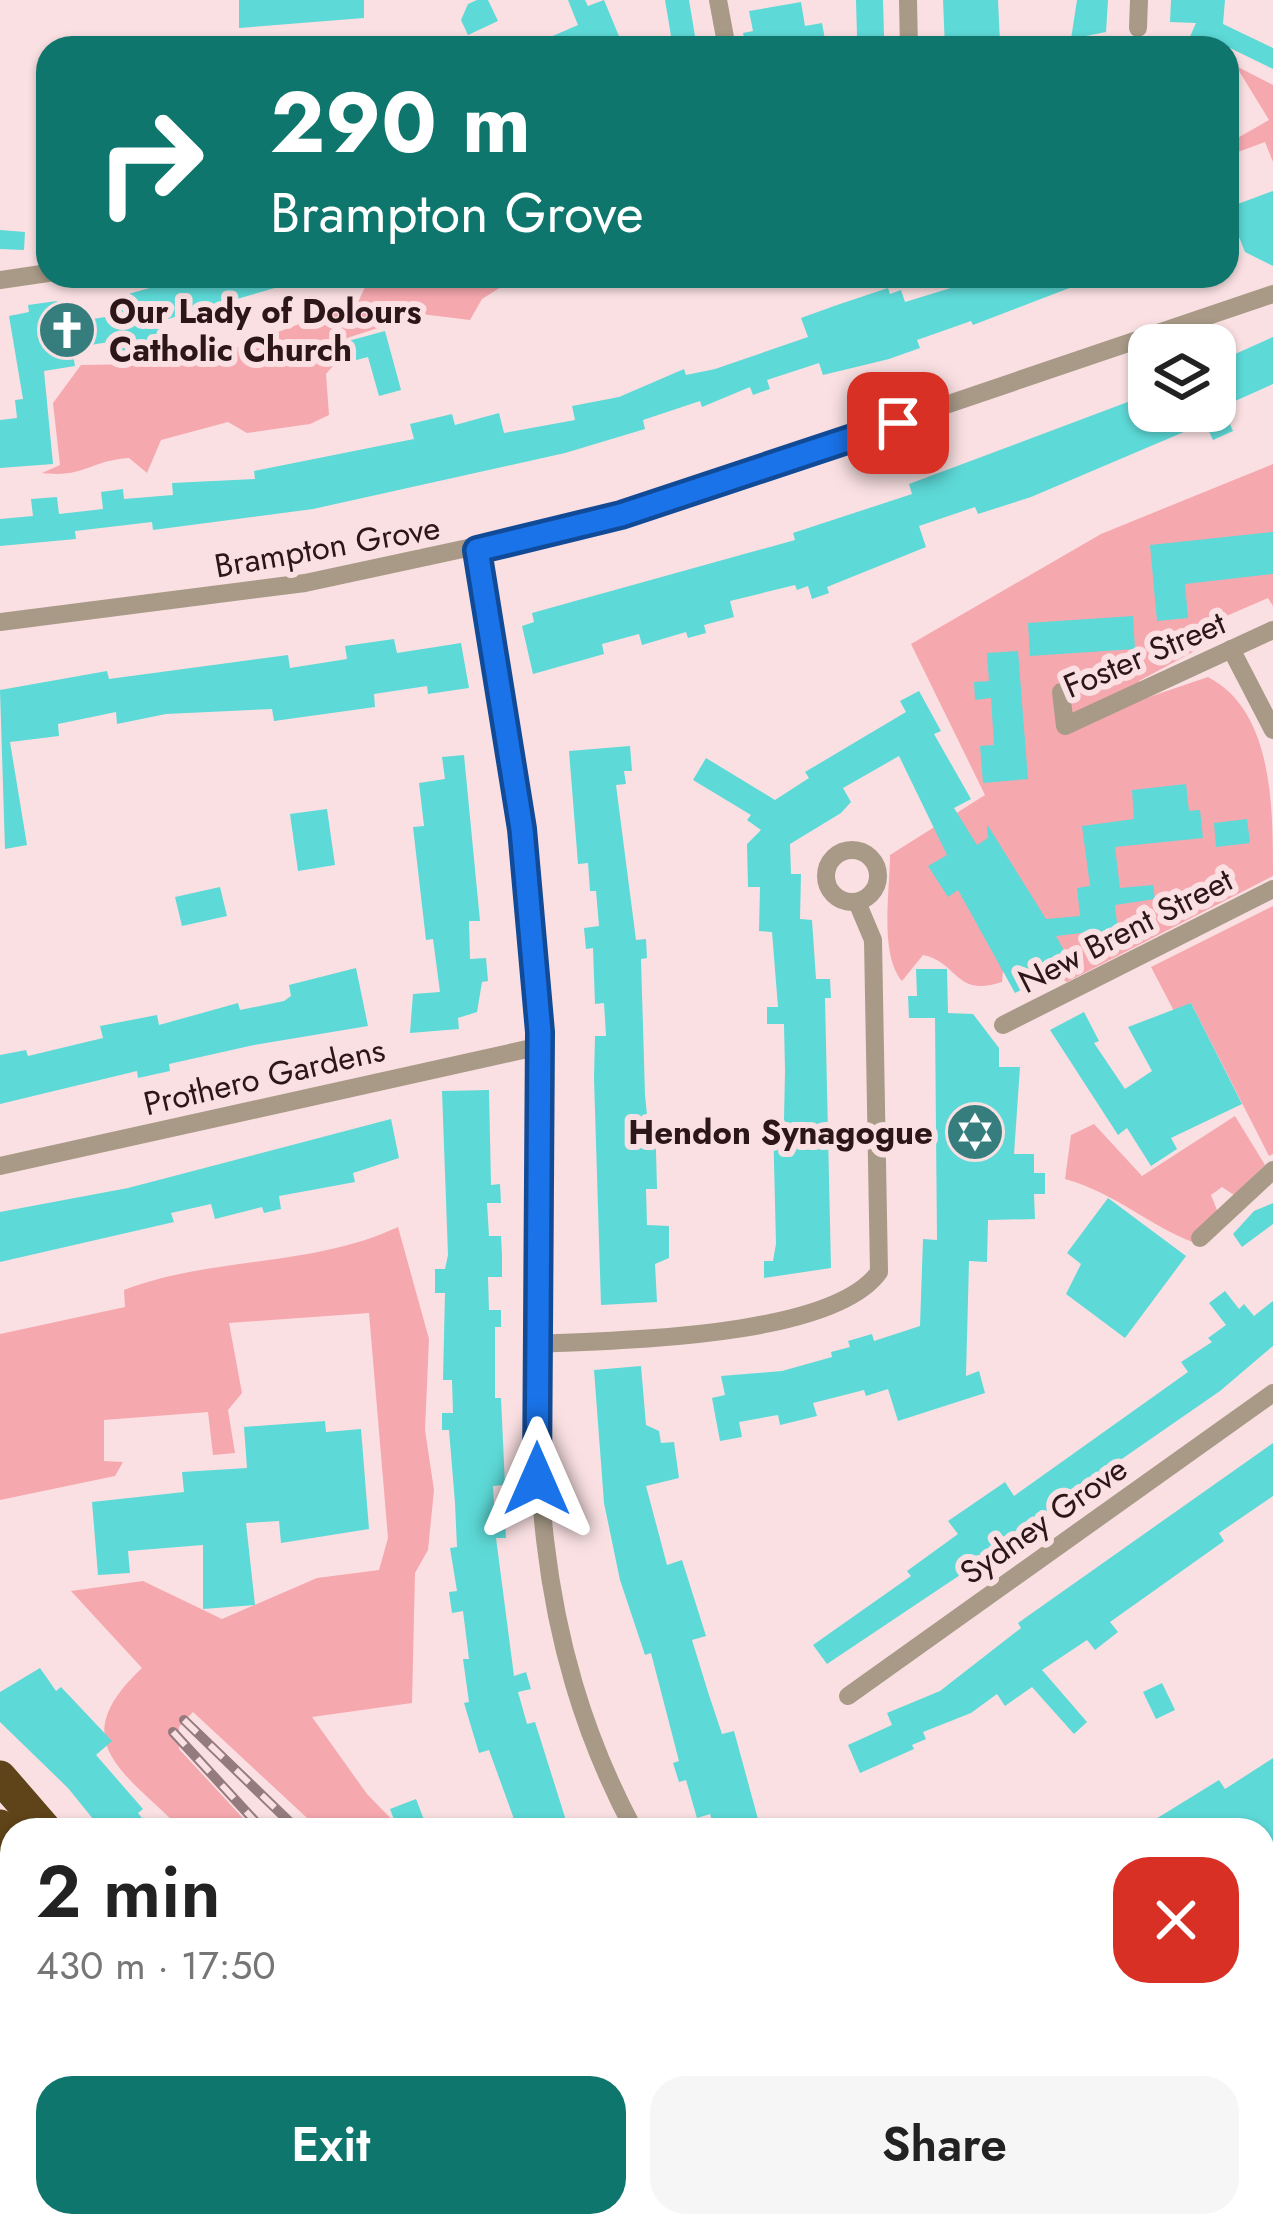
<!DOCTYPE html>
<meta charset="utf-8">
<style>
body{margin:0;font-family:Jost,sans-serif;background:#f6f6f6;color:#222;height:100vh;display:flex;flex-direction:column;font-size:45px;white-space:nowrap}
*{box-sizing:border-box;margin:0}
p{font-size:39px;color:#767676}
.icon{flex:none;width:66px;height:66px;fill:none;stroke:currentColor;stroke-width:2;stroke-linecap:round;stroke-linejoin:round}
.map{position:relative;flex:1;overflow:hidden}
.drawer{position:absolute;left:0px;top:1818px;width:1275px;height:420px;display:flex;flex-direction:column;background:#fff;border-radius:36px 36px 0 0;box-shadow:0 3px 9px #0004}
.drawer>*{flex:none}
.hud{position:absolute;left:36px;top:36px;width:1203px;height:252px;border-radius:36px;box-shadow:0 3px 9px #0004;background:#0f766e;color:#fff;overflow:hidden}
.controls{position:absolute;left:1128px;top:324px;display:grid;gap:24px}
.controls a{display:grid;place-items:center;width:108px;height:108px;border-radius:24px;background:#fff;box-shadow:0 3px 9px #0004;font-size:60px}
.pin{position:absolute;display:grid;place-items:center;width:102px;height:102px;color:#fff;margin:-51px;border-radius:24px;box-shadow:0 6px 18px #0006}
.me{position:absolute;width:132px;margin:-66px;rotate:0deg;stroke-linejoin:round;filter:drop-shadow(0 0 9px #0008)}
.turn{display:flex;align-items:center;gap:42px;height:252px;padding:0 36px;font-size:54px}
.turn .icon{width:156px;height:156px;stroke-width:2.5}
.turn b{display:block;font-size:84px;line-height:102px}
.round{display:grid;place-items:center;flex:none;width:126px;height:126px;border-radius:36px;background:#f6f6f6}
.headline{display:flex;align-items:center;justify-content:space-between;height:204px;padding:0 36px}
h1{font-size:72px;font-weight:600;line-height:90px}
.primary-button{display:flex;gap:24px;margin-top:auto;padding:24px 36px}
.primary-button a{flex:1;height:138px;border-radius:36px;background:#0f766e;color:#fff;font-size:48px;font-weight:600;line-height:138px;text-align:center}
.primary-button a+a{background:#f6f6f6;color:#222}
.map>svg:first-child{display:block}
.green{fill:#f6a8af}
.building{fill:#5dd9d7}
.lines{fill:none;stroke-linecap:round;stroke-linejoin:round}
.street{stroke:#a89a87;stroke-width:18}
.secondary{stroke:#897459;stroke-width:24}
.highway{stroke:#5f4319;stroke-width:33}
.rail-casing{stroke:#947c7e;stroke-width:10}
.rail{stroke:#fae0e2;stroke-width:6;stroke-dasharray:18;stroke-linecap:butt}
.route-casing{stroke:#114b97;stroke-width:30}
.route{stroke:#1a73e8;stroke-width:21}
.labels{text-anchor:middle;stroke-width:12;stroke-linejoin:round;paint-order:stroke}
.poi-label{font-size:33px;font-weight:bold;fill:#2c1618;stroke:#fae0e2;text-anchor:start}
.street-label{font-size:33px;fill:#2c1618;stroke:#fae0e2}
</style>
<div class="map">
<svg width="1273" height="2238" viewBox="0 0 1273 2238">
<rect width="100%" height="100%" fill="#fae0e2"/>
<g class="green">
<polygon points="1236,66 1273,85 1273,162 1265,142 1227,156 1227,144 1269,120"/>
<path d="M 396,276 L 408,280 L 519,276 L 482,299 L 470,320 L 421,314 L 344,339 L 339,359 L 326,374 L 329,415 L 310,424 L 247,433 L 228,422 L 161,440 L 147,473 L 129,458 C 88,461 85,478 42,473 L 60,465 L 53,403 L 81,365 L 195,363 L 358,302 L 370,277 Z"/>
<path d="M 1273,464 L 1273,606 L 1268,598 L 1224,617 L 1230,632 L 1139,681 L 1146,698 L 1208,677 C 1273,711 1273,805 1273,876 L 1067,982 L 1055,975 L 1010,894 L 1002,982 C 955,998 958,962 923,955 L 902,981 C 879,954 890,890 890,855 L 985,795 L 911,644 L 1101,534 Z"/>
<polygon points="1273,906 1273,1154 1269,1156 1191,1003 1174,1011 1151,967"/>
<path d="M 1235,1116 L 1265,1165 L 1234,1195 L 1222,1187 L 1211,1195 L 1219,1215 L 1204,1246 C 1153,1230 1119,1194 1065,1179 L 1071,1135 L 1094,1124 L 1142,1176 Z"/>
<path d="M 398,1227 L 429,1339 L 425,1430 L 434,1490 L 428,1550 L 415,1573 L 412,1703 L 312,1717 L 367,1794 L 402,1830 L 320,1830 L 193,1712 L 179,1727 L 179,1749 L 254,1830 L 182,1830 C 124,1771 63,1742 142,1668 L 71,1591 L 143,1581 L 222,1619 L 317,1578 L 379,1570 L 388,1538 L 369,1313 L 229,1323 L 242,1393 L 228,1410 L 235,1453 L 213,1455 L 208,1412 L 104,1420 L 104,1461 L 123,1462 L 115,1476 L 0,1500 L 0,1334 L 125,1307 L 124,1290 C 212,1256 310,1268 398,1227 Z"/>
<polygon points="1273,1910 1273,2238 725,2238 713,2226 1263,2226 1263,1916"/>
</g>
<g class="building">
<polygon points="239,0 364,0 364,18 239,28"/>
<polygon points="477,0 488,0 498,21 468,35 461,20 468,4"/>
<polygon points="568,0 585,0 588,6 604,0 621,41 605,48 525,48 578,25"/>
<polygon points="665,0 689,0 697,48 673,48"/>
<polygon points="856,0 883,0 884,36 857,37"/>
<polygon points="943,0 998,0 1000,43 945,48"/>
<polygon points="1077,0 1108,0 1106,32 1071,39"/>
<polygon points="1171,0 1225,0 1223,24 1273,48 1273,69 1230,48 1185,48 1196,23 1170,22"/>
<polygon points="801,2 805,26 822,23 826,45 746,48 743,33 753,31 749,11"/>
<polygon points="1273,191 1273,266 1245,252 1235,227 1227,231 1227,208"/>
<polygon points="0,230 25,232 24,250 0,249"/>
<polygon points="193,276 298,276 299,281 161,321 166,336 144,342 146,352 118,356 115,341 72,348 75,366 44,371 53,464 0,468 0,420 17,418 15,400 23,399 9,316 29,312 28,305 57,301 58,310 76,307 79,321 112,316 110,299"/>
<polygon points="990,276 1093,279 973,325 971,321 917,340 920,348 889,359 823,375 819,363 767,380 770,389 753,395 750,387 702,407 700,401 643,420 645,429 565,453 313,509 153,530 152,522 75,531 76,539 0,546 0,519 33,516 31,499 57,497 59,514 103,509 101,492 123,489 124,499 173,495 172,483 255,479 254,471 414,439 410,424 452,414 455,425 499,413 504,433 575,420 572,406 619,397 684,369 686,375 715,369 808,337 801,318 837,305 888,288 890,294 901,290 905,302"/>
<polygon points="385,331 401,390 379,396 368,357 353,361 348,341"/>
<polygon points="1273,337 1273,384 1215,410 1215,363"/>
<polygon points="1149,394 1149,411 1231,411 1226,415 1233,431 1213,440 1205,423 1031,497 978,514 975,507 919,526 926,547 827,587 829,593 812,599 808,586 797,590 795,585 730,601 734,617 704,625 706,633 688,638 686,632 642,645 639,634 602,644 604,654 533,674 522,626 534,622 532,613 795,540 793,533 912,494 909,484"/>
<polygon points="1273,532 1273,574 1185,584 1188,618 1157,621 1150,545"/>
<polygon points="1133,616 1135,649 1030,656 1028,623"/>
<polygon points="394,639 397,653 461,643 469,688 428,694 427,686 374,694 375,707 274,721 272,709 166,714 117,724 116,712 58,724 59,736 10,742 27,845 5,849 0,690 107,671 109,679 288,655 290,668 347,659 345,646"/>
<polygon points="1018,651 1028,779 983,783 980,746 994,745 991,698 975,700 974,682 989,681 987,653"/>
<polygon points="919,691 941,731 934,734 971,799 954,808 977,845 988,838 987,824 1046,919 1080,916 1077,888 1090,886 1082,826 1134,819 1132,790 1186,784 1189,811 1200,810 1203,838 1115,847 1120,888 1153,885 1155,899 1115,905 1119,941 1100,943 1098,931 1056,936 1072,965 1015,993 958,890 948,897 928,866 947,855 899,756 843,788 851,802 841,813 790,844 791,874 801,874 800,919 812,920 816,979 830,979 831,998 825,998 831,1268 764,1278 764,1261 773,1261 776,1244 773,1121 784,1120 785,1071 784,1024 767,1024 767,1007 778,1007 772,932 759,931 760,887 748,887 747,844 761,830 747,820 751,815 693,780 706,758 775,800 809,778 805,772 906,712 900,701"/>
<polygon points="630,746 632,771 624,771 626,784 616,785 636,940 646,939 647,958 641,959 645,1095 647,1115 655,1115 657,1189 646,1189 647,1225 669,1226 669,1258 655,1264 657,1302 601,1305 594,1078 595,1036 606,1036 604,1003 595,1004 593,948 586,949 584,928 599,926 596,891 590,891 588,863 578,864 569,751"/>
<polygon points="464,755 480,921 469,921 470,959 486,958 488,981 482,982 477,1012 458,1018 459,1029 410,1033 413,994 440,992 433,939 426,940 413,827 424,826 419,783 445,779 442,757"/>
<polygon points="327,809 335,865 298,871 290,814"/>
<polygon points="1247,819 1250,843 1216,847 1214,823"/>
<polygon points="220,887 227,916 182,926 175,897"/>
<polygon points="356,968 368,1026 254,1045 169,1064 170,1071 138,1078 137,1071 0,1104 0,1055 26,1050 28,1056 103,1038 100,1026 157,1015 159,1025 238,1003 240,1010 284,1001 291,996 289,985"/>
<polygon points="916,969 947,969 948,1013 973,1014 999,1048 999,1067 1020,1067 1014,1154 1034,1154 1034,1173 1045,1173 1045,1194 1034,1194 1035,1219 988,1220 987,1262 969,1261 966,1376 979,1371 985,1393 898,1421 888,1389 866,1396 864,1390 813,1403 817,1416 780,1425 778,1415 739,1422 742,1437 720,1441 712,1398 725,1395 721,1376 782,1371 832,1357 831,1352 850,1347 848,1341 872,1334 874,1341 920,1326 923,1239 937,1240 935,1018 909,1018 908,996 917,996"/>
<polygon points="1191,1003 1242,1104 1171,1138 1177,1149 1151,1166 1127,1128 1118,1135 1050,1030 1084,1012 1099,1041 1094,1043 1125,1089 1152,1071 1128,1027"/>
<polygon points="489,1090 491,1185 500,1184 501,1203 487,1203 489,1236 501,1236 502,1255 502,1277 488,1277 489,1310 501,1310 501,1327 495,1327 495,1398 501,1398 505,1485 493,1486 495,1521 505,1521 506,1538 496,1538 514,1676 526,1672 531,1689 518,1692 527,1724 535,1722 569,1830 518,1830 489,1750 479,1753 464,1703 469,1702 463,1659 469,1659 463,1611 452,1613 449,1592 457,1591 450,1548 457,1547 455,1503 449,1430 442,1430 442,1413 453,1413 452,1380 443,1380 445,1293 435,1293 435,1269 445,1269 448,1255 442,1091"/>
<polygon points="391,1119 399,1158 353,1173 355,1182 279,1196 281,1209 264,1213 262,1207 215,1219 211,1204 171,1213 174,1222 0,1262 0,1212 128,1188"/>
<polygon points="1108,1198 1186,1256 1125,1338 1066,1294 1081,1264 1067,1253"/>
<polygon points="1273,1203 1273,1224 1242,1247 1233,1234 1254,1211"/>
<polygon points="1225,1291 1239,1309 1244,1304 1254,1316 1273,1301 1273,1346 1220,1391 1038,1517 1041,1521 827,1664 813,1645 911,1576 907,1571 958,1534 948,1521 1005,1482 1014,1496 1188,1372 1181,1362 1212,1342 1208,1338 1226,1325 1209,1303"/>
<polygon points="641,1366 646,1425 659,1431 661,1443 674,1442 679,1478 646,1486 667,1565 682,1560 706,1636 692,1640 708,1692 722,1734 734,1731 761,1830 715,1830 710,1814 697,1818 686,1780 679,1782 673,1763 679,1761 651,1653 645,1655 620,1580 604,1503 594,1370"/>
<polygon points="325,1421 326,1432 361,1429 369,1529 281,1543 279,1521 246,1523 255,1605 203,1609 203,1545 128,1551 130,1573 98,1575 92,1502 184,1492 182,1472 247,1468 244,1427"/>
<polygon points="1273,1443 1273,1496 1219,1533 1224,1541 1110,1622 1118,1632 1095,1650 1087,1640 1042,1670 1087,1722 1074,1734 1032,1687 1005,1706 997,1694 971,1713 923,1732 926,1739 912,1745 914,1749 860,1773 848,1745 892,1725 887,1713 940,1691 1021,1628 1018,1623"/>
<polygon points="40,1668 56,1691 61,1687 112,1741 96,1755 143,1809 138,1813 151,1830 102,1830 68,1788 0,1722 0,1692"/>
<polygon points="1162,1683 1175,1710 1156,1719 1143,1692"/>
<polygon points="1273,1758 1273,1849 1263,1830 1138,1830 1219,1780 1225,1789"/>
<polygon points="416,1799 428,1830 398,1830 390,1809"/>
</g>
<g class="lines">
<g class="street">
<polyline points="718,0 727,48"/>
<polyline points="908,0 909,48"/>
<polyline points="1138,28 1139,0"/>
<polyline points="0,280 48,273"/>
<path d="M 477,550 C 503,711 535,874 541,1037 C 551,1323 492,1564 634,1830"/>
<polyline points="0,622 305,583 621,515 1273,294"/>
<polyline points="1231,649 1273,730"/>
<polyline points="1061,692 1065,726 1273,630"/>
<circle cx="852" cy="876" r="26"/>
<polyline points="1003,1025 1273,889"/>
<polyline points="0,1166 541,1046"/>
<polyline points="1200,1238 1273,1170"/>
<path d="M 539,1344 C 618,1340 832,1338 879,1272 L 873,940 L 857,902"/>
<polyline points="848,1696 1273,1393"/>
</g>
<g class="secondary">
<polyline points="1263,1889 1273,1883"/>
<polyline points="179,2238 194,2226"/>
<polyline points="255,2238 318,2226"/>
</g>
<g class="highway">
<polyline points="0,1777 46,1830"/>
<polyline points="0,1826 12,1840"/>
<polyline points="312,2226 317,2238"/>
<polyline points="370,2226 373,2238"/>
</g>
<g class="rail-casing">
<g id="rail">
<polyline points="184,1720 298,1830"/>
<polyline points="173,1732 263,1830"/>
<polyline points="658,2226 672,2238"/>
<polyline points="691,2226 703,2238"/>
</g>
</g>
<use href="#rail" class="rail"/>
</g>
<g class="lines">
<g class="route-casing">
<polyline id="route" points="537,1479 540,1032 522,829 477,550 621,515 898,423"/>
</g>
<use href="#route" class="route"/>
</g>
<defs>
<g id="church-disc" transform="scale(3)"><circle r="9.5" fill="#367e7d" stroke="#fae0e2"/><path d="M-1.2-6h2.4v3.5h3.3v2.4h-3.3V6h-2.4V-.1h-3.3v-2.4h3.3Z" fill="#fff"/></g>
<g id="synagogue-disc" transform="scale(3)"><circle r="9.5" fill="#367e7d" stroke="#fae0e2"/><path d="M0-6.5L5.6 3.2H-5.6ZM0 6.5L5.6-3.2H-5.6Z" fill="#fff"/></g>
</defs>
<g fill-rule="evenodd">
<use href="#church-disc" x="67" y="330"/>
<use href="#synagogue-disc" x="975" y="1132"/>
</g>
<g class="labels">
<g class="poi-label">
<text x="109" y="323">Our Lady of Dolours<tspan x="109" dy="38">Catholic Church</tspan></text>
<text x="933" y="1144" text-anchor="end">Hendon Synagogue</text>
</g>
<g class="street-label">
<text transform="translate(327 546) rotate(-10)" y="12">Brampton Grove</text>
<text transform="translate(1144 654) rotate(-23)" y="12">Foster Street</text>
<text transform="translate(1125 930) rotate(-27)" y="12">New Brent Street</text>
<text transform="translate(264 1076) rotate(-13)" y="12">Prothero Gardens</text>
<text transform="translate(1043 1520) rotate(-35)" y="12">Sydney Grove</text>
</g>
</g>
</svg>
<div class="controls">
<a><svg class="icon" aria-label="layers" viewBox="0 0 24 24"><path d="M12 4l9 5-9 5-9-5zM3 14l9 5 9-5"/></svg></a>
</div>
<div class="pin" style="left:898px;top:423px;background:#d93025"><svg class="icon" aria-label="arrive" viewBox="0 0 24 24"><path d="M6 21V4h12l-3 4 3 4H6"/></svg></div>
<svg class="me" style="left:537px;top:1479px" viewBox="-20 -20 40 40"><path d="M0-17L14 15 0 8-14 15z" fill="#1a73e8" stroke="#fff" stroke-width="4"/></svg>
<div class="hud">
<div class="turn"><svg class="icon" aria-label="right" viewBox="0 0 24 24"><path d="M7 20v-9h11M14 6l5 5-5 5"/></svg><div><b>290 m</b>Brampton Grove</div></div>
</div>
<section class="drawer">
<div class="headline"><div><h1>2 min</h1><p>430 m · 17:50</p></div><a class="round" style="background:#d93025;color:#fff"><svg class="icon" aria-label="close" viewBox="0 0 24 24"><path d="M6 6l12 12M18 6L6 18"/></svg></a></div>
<div class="primary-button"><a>Exit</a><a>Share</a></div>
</section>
</div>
